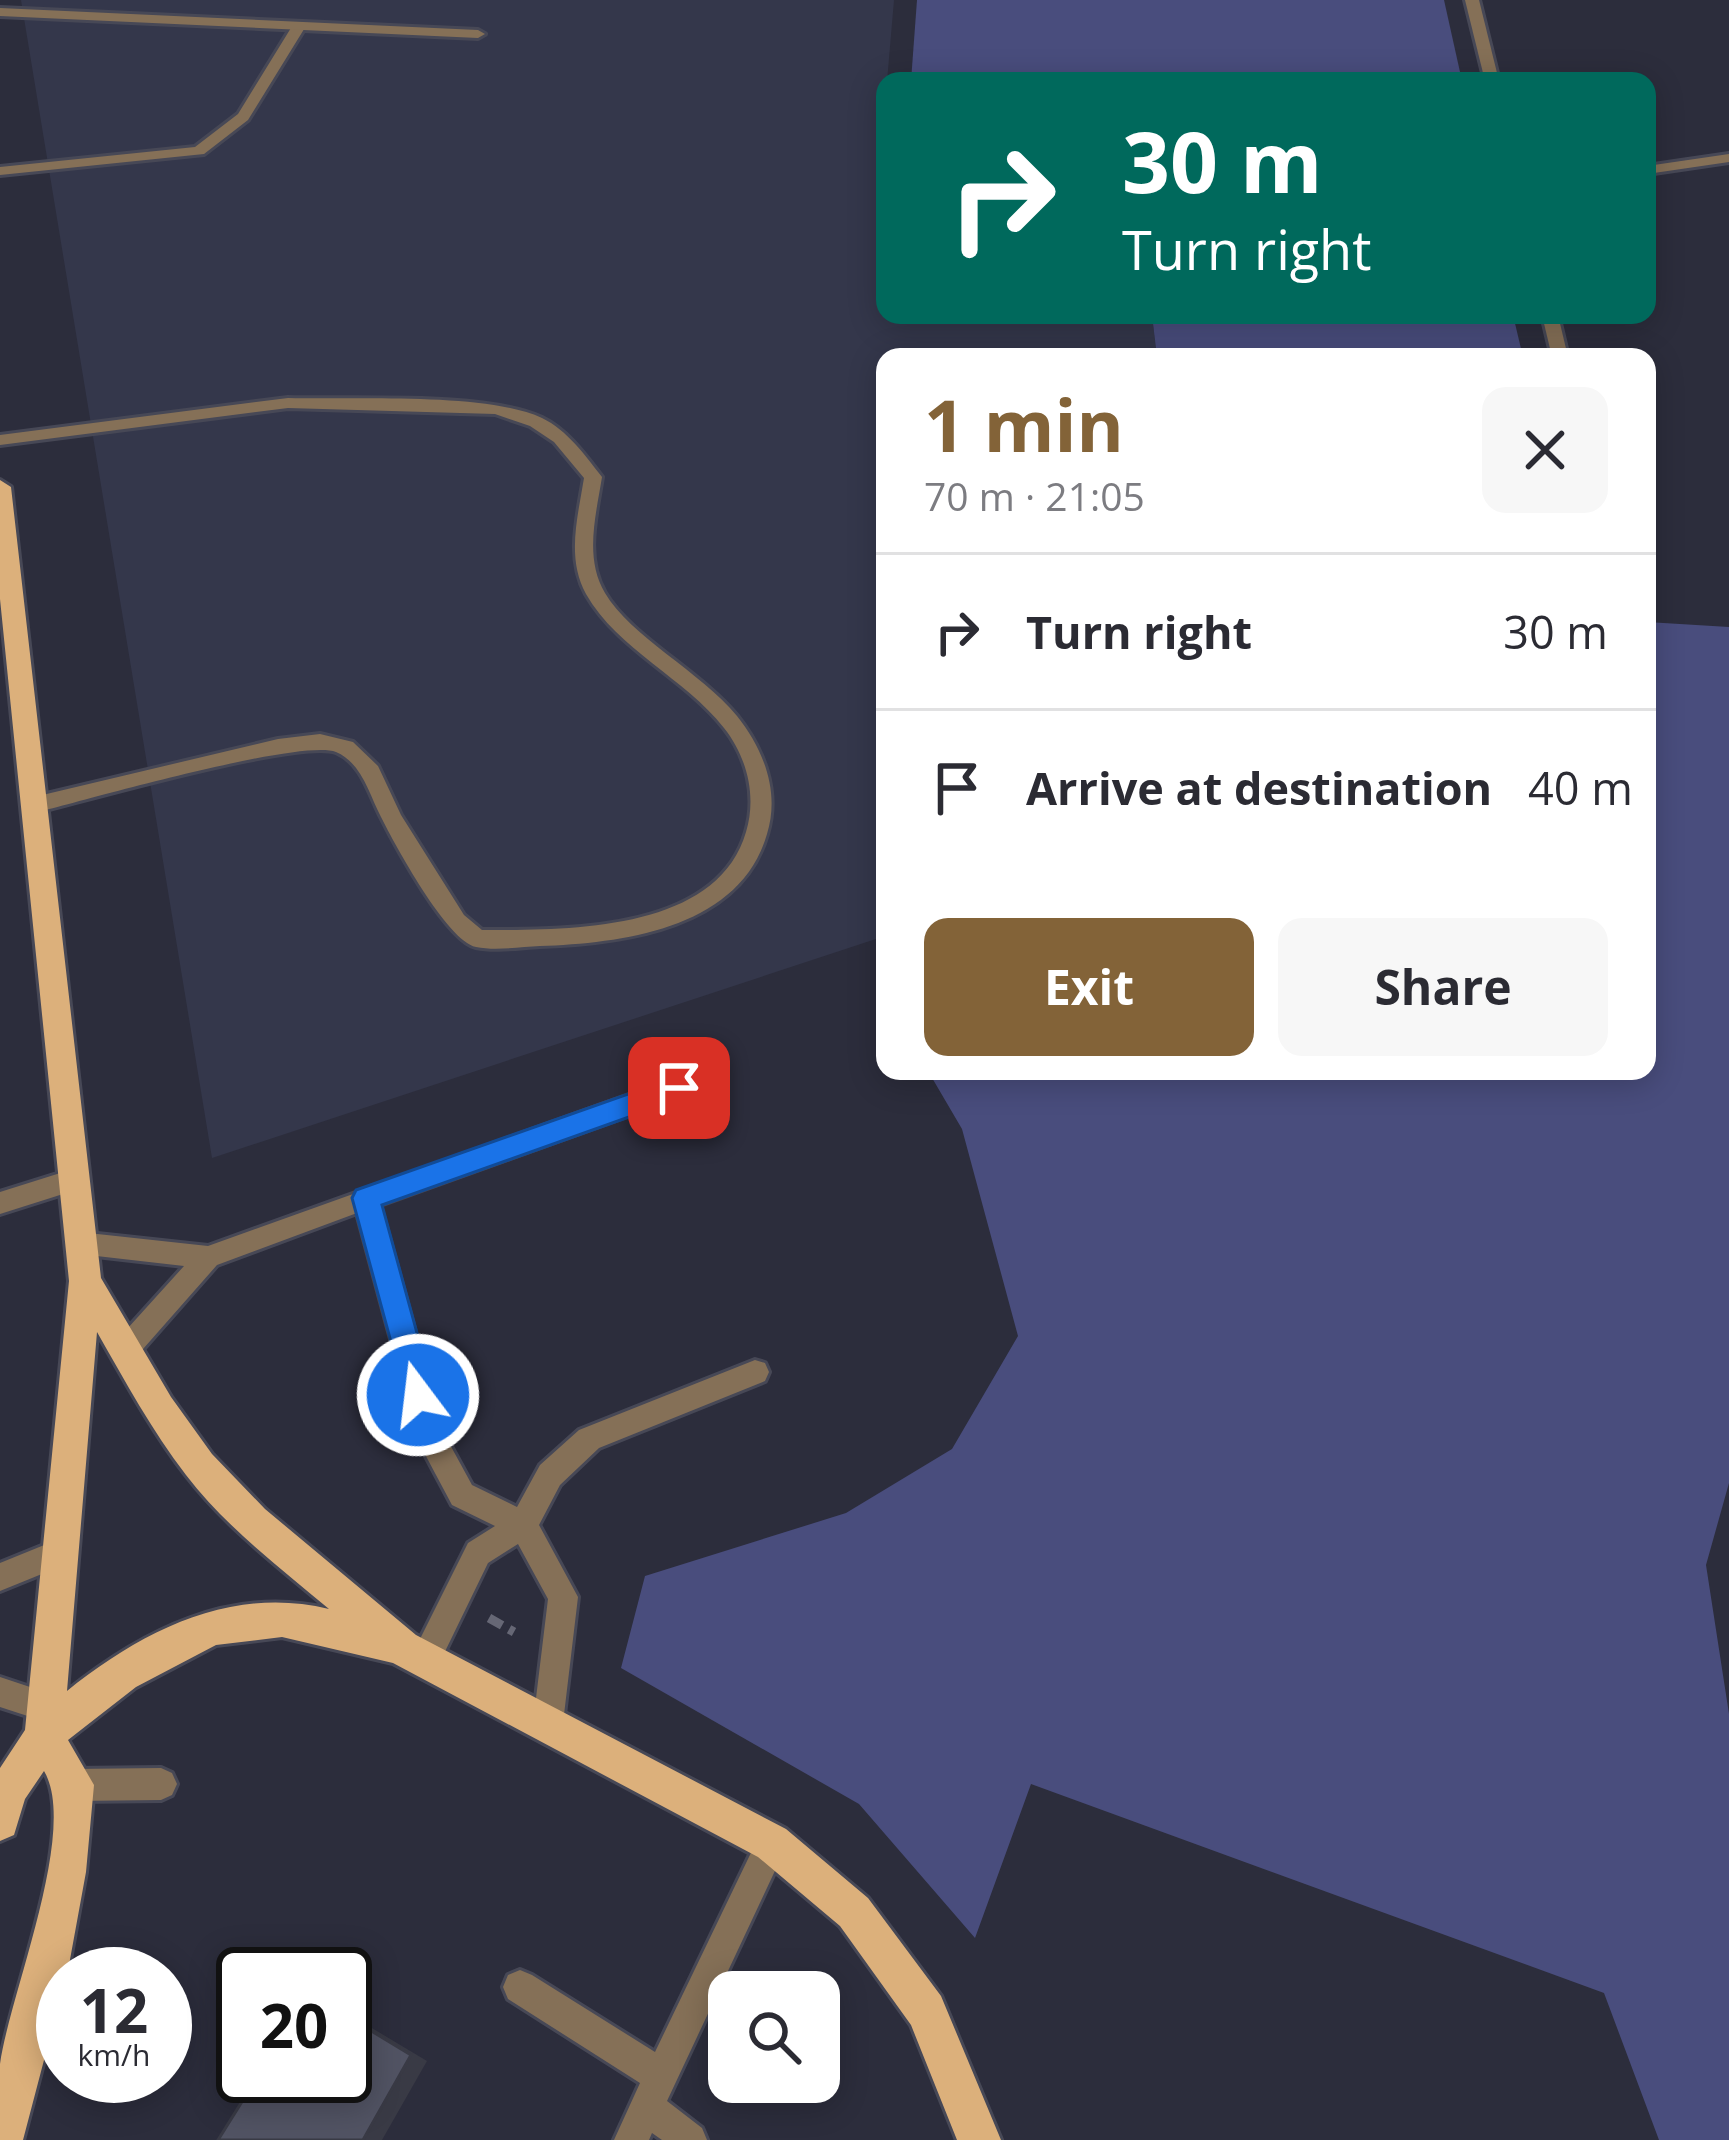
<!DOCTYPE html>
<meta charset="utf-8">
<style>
body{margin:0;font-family:"Open Sans",sans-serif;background:#f7f7f7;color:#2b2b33;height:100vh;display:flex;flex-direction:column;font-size:45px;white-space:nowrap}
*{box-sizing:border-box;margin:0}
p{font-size:39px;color:#7c7c81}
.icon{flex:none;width:66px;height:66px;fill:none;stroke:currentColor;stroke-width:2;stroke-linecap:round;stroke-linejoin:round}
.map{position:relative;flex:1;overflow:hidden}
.drawer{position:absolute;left:876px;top:348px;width:780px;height:732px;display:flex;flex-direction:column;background:#fff;border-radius:24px;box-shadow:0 6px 30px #0003}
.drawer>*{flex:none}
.top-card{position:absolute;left:876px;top:72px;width:780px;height:252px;border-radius:24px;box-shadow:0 6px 30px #0003;background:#00695c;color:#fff;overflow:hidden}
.buttons{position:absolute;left:708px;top:1971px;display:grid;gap:24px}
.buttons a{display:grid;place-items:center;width:132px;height:132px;border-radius:24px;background:#fff;box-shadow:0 6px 30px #0003;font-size:60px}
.speed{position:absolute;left:36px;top:1947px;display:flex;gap:24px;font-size:60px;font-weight:700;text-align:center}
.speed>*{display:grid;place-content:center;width:156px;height:156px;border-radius:50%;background:#fff;box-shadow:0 6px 30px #0003;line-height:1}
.speed small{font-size:30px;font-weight:400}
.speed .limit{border:6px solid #111;border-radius:18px;background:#fff;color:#111}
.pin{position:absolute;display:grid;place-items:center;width:102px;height:102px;color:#fff;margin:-51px;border-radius:24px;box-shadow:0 6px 18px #0006}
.me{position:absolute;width:132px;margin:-66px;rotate:345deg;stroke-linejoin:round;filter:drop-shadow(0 0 9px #0008)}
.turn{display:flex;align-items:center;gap:42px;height:252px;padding:0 48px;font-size:54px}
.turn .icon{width:156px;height:156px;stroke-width:2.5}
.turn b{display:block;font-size:84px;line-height:102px}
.round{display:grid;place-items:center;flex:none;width:126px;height:126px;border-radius:24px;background:#f7f7f7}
.summary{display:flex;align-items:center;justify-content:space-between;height:204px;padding:0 48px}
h1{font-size:72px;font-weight:700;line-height:90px;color:#836338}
.cta{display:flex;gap:24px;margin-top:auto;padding:24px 48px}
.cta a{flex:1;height:138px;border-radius:24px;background:#836338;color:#fff;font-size:48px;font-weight:700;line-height:138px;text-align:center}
.cta a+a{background:#f7f7f7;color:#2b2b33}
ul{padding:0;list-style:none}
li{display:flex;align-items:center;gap:36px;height:156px;padding:0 48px;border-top:3px solid #e1e1e2}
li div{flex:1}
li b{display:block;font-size:45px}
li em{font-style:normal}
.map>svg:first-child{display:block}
.built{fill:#34374b}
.green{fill:#494d7d}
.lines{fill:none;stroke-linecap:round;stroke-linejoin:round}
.service-casing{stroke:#474856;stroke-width:6}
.minor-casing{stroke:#474856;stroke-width:6}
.primary-casing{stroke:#474856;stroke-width:6}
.path{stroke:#666775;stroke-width:9;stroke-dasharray:15 8;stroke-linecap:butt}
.service{fill:#857057;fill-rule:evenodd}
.minor{fill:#857057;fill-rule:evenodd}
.primary{fill:#dcb07b;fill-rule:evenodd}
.shaded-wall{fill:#393a45}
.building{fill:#515363;stroke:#393a45;stroke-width:3}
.route{fill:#1a73e8;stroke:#114b97;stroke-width:3}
</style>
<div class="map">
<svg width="1729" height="2140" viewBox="0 0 1729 2140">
<rect width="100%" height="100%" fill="#2c2d3c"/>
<polygon class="built" points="21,0 894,0 877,198 885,208 885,264 878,278 885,279 885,315 1152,315 1157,357 885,357 885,936 212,1158"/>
<g class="green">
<polygon points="917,0 1444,0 1462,81 911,81"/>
<polygon points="1152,315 1513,315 1523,357 1157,357"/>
<polygon points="1647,622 1729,627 1729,1483 1706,1565 1729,1714 1729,2140 1659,2140 1604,1993 1031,1784 975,1938 859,1804 621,1668 645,1576 846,1513 952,1449 1018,1336 962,1129 928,1071 1157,1077 1160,1071 1647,1071"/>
</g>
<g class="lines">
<g class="service-casing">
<g id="service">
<polygon points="294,23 306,26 248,120 204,154 0,175 0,167 195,147 238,114"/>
<path d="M 288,398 C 354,400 486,392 542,418 C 567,430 585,455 602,477 C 596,515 584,558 605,593 C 630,636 701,672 737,716 C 764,750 780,792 767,834 C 740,928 624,943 540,946 C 520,947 495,951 476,947 C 447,941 395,845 381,817 C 369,794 362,763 336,752 C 301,738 83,801 34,813 L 26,810 L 23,805 L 26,800 L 34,797 L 278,739 L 320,734 L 353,742 L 378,766 L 401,815 L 464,915 L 482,930 C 568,930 717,932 746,832 C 757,796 747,757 724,728 C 685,678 618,650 586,594 C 566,558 578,516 584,478 L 554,442 L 530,426 L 495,414 L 288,408 L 0,445 L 0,435 Z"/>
<polygon points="679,1077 688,1080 691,1087 688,1094 380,1205 442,1430 472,1485 517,1507 540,1465 579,1430 755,1360 765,1363 769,1372 765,1381 599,1448 560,1485 539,1525 578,1597 563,1723 559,1734 548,1738 537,1734 533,1723 548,1599 518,1544 488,1563 436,1670 425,1674 414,1670 410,1659 468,1543 495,1526 452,1505 419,1443 357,1213 217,1265 136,1357 127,1360 118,1357 114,1348 118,1339 184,1266 79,1254 70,1251 66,1243 70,1235 79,1232 208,1246"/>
<polygon points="73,1169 82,1172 86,1180 82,1188 0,1214 0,1192"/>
<polygon points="59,1539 69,1543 73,1553 69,1563 0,1591 0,1563"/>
<polygon points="0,1677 57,1696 61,1707 57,1718 46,1722 0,1707"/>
<polygon points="161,1768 172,1773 177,1784 172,1795 161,1800 74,1801 63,1796 58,1785 63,1774 74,1769"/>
<polygon points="772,1827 783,1832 788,1843 667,2101 702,2128 707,2140 662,2140 652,2133 649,2140 614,2140 640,2083 508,1999 503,1987 508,1975 520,1970 532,1975 655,2052 761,1832"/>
</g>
</g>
<g class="minor-casing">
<g id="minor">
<polygon points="1465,0 1479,0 1499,81 1485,81"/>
<polygon points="0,8 478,30 485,34 478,38 0,16"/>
<polygon points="1729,154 1729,162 1647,174 1647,166"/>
<polygon points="1542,315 1558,315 1568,357 1552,357"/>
</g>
</g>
<g class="primary-casing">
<path id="primary" d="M 0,480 L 11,487 L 101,1278 L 171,1397 L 212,1454 L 265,1509 L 416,1635 L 786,1829 L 868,1898 L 941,1996 L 1001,2140 L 957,2140 L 911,2025 L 840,1926 L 758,1857 L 393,1663 L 282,1637 L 216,1645 L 136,1687 L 68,1740 L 94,1785 L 86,1872 L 69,1965 L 23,2140 L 0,2140 C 0,2116 0,2089 0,2064 C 9,1996 79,1830 44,1771 L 25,1799 L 14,1835 L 0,1841 L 0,1768 L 25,1730 L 69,1281 L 0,599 ZM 97,1332 C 125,1381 152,1431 186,1475 C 226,1527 279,1567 329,1609 C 231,1585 142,1631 67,1691 Z"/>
</g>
<polyline class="path" points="489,1618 514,1632"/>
<use href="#service" class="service"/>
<use href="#minor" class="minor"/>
<use href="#primary" class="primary"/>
</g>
<polygon class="shaded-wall" points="345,2012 427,2061 382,2140 363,2140"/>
<polygon class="building" points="345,2015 411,2055 363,2140 218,2140 258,2076 345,2076"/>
<polygon class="route" points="679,1076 688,1079 692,1088 688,1096 382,1205 434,1395 429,1405 418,1409 408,1405 352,1198 356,1190"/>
</svg>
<div class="buttons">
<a><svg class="icon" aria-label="search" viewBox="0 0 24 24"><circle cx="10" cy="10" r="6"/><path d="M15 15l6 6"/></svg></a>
</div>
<div class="speed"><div>12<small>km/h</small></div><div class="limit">20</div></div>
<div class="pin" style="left:679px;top:1088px;background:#d93025"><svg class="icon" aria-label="arrive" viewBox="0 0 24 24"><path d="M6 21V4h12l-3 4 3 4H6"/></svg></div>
<svg class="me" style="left:418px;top:1395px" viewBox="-20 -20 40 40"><circle r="17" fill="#1a73e8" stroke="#fff" stroke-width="3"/><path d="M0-11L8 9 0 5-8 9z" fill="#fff"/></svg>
<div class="top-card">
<div class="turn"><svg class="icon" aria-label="right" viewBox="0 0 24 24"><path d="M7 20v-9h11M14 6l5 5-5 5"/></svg><div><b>30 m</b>Turn right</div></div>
</div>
<section class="drawer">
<div class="summary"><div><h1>1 min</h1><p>70 m · 21:05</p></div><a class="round"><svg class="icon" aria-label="close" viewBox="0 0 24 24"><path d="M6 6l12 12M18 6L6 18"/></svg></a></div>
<ul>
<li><svg class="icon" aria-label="right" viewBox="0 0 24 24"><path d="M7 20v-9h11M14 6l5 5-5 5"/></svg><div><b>Turn right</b></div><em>30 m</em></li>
<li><svg class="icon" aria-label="arrive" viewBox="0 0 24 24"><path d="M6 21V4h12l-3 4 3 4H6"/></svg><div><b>Arrive at destination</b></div><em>40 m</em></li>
</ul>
<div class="cta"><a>Exit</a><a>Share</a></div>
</section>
</div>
